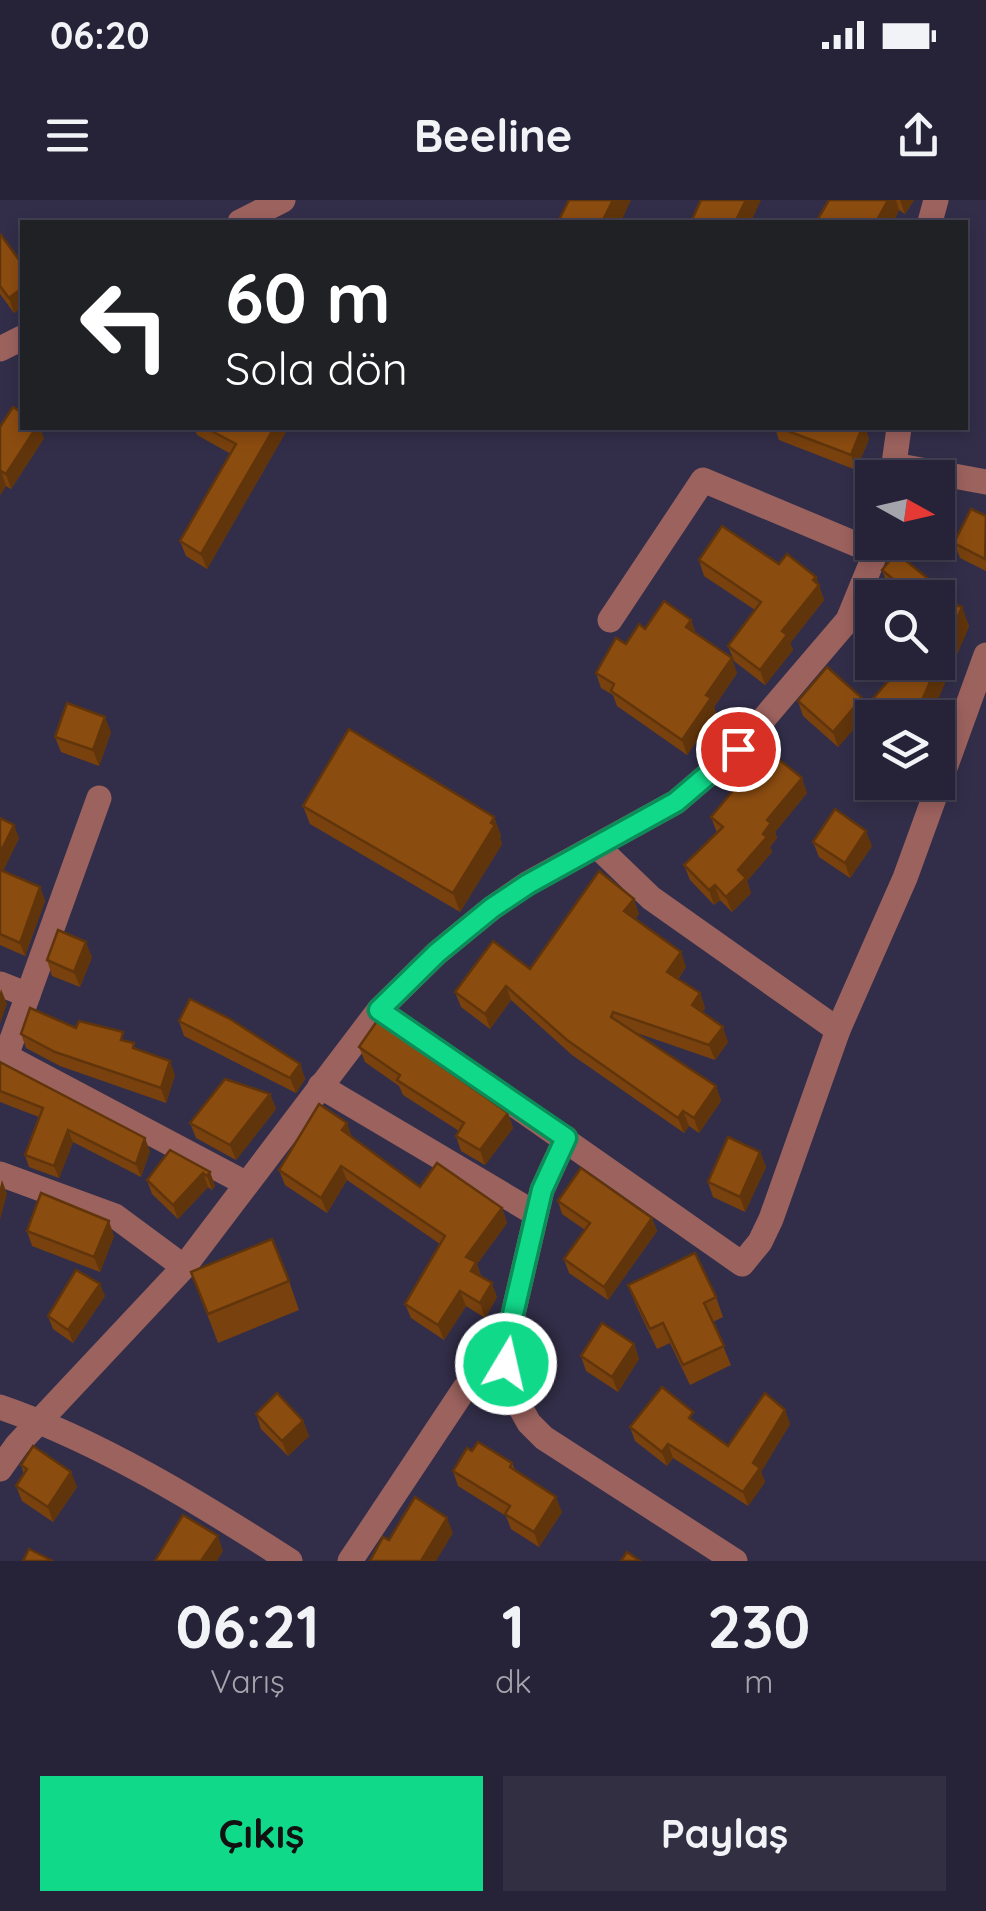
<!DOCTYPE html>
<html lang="tr">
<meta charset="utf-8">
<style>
body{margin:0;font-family:Quicksand,sans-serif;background:#322f42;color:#f1f3f6;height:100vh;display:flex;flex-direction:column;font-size:38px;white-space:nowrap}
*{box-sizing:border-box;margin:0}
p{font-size:32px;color:#a4a4ad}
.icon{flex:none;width:55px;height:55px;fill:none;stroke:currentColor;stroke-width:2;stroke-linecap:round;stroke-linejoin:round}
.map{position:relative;height:1361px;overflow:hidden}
.details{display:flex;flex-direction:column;background:#262237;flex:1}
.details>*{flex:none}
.top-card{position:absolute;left:20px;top:20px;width:948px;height:210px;border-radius:0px;box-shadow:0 5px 15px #0003,0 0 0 2px #423f52;background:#202124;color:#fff;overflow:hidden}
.needle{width:65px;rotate:98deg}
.controls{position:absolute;left:855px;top:260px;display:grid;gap:20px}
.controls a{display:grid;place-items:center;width:100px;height:100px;border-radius:0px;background:#262237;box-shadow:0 5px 15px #0003,0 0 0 2px #423f52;font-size:50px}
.pin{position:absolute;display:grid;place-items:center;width:85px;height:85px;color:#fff;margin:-42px;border:5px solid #fff;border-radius:50%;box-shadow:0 2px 10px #0007}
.me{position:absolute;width:110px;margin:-55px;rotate:9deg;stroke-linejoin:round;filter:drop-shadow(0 0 8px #0008)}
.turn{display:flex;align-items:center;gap:35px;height:210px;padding:0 40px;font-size:45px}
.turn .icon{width:130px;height:130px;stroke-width:2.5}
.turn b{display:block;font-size:70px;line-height:85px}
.eta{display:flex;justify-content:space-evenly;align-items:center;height:170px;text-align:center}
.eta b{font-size:60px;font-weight:700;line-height:70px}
.cta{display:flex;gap:20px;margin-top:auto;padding:20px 40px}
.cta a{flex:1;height:115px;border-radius:0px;background:#11d98a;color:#111;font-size:40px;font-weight:700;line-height:115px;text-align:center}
.cta a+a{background:#322f42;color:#f1f3f6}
.status{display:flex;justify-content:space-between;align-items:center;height:70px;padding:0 50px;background:#262237;direction:ltr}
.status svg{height:28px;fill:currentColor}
header{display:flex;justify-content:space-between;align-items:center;height:130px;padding:0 40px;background:#262237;font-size:45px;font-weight:700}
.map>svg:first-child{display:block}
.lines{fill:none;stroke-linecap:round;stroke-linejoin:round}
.minor{stroke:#9c625e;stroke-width:25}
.wall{fill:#78410e}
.shaded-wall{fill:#61350b}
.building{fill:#8b4c10;stroke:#61350b;stroke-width:2.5}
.route-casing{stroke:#0b8d5a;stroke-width:25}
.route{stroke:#11d98a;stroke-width:18}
</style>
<div class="status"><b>06:20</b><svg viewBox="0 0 49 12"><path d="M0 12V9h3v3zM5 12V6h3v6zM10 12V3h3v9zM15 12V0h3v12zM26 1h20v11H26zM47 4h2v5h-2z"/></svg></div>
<header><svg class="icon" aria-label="menu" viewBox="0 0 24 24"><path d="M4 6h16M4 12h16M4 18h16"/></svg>Beeline<svg class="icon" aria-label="share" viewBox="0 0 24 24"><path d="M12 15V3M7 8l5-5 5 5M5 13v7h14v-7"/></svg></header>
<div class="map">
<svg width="986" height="1361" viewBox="0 0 986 1361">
<rect width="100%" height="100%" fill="#322e49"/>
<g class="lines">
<g class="minor">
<polyline points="240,22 283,0"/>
<polyline points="930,22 936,0"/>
<polyline points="0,149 22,138"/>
<polyline points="894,265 986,282"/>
<polyline points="892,278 899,228"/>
<polyline points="610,420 703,280 877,353"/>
<polyline points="598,647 651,698 838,830"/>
<polyline points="0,784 28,795"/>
<polyline points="379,810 742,1064 760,1042 771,1019 838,830 905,678 986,455"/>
<polyline points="0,853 245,983"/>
<polyline points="6,856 99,598"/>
<polyline points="320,886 536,1014"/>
<polyline points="566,938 542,990 506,1144 509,1187 529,1223 544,1238 735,1361"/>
<polyline points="0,974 115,1016 184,1067"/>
<path d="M 0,1207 C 99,1241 202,1304 290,1361"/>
<polyline points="0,1269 17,1245 184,1067 379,810 437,753 492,708 527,684 676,602 738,549 848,420 880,342"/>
<polyline points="350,1361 465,1188 482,1172 505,1164"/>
</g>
</g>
<g class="wall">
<polygon points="829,0 914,0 905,14 899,10 893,22 816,22"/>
<polygon points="0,36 22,64 22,107 14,113 0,94"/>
<polygon points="0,227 44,238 11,289 6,286 0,295"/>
<polygon points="194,228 288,228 207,369 186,356 180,341 231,254 197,235"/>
<polygon points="775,228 865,228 869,239 856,270 779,240"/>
<polygon points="986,316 986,371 960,358 954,343"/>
<polygon points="699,360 779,364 816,377 824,400 790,443 793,450 765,485 734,461 728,446 755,410 704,376"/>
<polygon points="882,370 955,400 969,426 930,518 872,518 872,527 867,514 838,547 803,516 798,501 866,507 896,472 938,398 899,398 889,389"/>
<polygon points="691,420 696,434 737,473 714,507 716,513 687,555 617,506 613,495 601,488 596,473 626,444 645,429"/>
<polygon points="111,532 99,566 61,552 55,537"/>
<polygon points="807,593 775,632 777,638 770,647 772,652 747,681 751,693 732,712 720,700 714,705 690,680 684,665 717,633 711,617"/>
<polygon points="303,606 494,617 501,636 500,638 502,644 460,712 310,624"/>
<polygon points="0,618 19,638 3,671 40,687 45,701 25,756 0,745"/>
<polygon points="813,642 872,646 850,678 819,657"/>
<polygon points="639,714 635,719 686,767 678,779 700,793 705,808 702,812 728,842 715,860 634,832 716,886 721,901 699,933 689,926 684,933 572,855 511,800 490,829 461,807 455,792 530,769"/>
<polygon points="92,757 80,787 52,776 47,760"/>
<polygon points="179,821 300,864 305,879 296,893 184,836"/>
<polygon points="76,828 126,841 175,875 166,903 60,866 26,848 21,834"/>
<polygon points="359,847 508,913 513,928 485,965 461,951 456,936 459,931 403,895 399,886 365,862"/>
<polygon points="0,862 150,951 141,977 73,942 59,978 29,967 25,955 39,917 0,902"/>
<polygon points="270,894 276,909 236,960 196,938 190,923"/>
<polygon points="352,937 420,987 502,1008 507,1023 477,1064 481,1076 497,1097 485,1118 466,1106 444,1140 411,1118 405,1104 440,1044 347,980 327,1013 285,985 279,970"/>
<polygon points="760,952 766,967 745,1012 713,997 708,982"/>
<polygon points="210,972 215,986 212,990 208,987 178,1019 152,994 147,980"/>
<polygon points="558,1001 652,1018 657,1031 608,1100 569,1073 564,1059 585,1030 562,1014"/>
<polygon points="27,1031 114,1036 100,1072 32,1046"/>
<polygon points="191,1072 289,1081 299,1110 218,1143"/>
<polygon points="628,1085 716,1097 723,1117 713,1122 731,1165 690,1185 670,1143 657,1149 636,1105"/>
<polygon points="105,1096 73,1143 53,1129 48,1116"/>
<polygon points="634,1144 639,1159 618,1192 586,1171 581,1156"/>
<polygon points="785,1210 790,1224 761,1272 765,1282 748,1306 673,1258 667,1266 635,1241 630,1227 697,1224 728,1246"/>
<polygon points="256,1214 303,1221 309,1236 288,1256 261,1229"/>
<polygon points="472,1251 512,1263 515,1270 562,1312 539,1347 511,1329 506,1316 458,1286 453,1271"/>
<polygon points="21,1265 77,1287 53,1322 22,1301 16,1286 24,1274"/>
</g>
<g class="shaded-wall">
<polygon points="613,0 631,0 621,22 602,22"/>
<polygon points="746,0 761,0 751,22 735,22"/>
<polygon points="888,0 896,0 899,10 893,22 876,22"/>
<polygon points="900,0 914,0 905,14"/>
<polygon points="22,88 22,107 14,113 9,98"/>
<polygon points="36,228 40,228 44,238 11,289 6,274"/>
<polygon points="274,228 288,228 207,369 201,354"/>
<polygon points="862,228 865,228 869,239 856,270 851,255"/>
<polygon points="1,271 6,286 0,295 0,272"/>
<polygon points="816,377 824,400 790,443 793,450 765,485 760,470"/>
<polygon points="955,400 960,413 962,407 969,426 930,518 918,518 917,515"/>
<polygon points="691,420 696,435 686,427"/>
<polygon points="732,458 737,473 714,507 716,513 687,555 682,540 706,495"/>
<polygon points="862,498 867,514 838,547 833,532"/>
<polygon points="105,517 111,532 99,566 93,550"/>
<polygon points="802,578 807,593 775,632 777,638 770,647 772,652 747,681 751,693 732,712 726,697 738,670 767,620"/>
<polygon points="494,617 501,636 500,638 502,644 460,712 453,693"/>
<polygon points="14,625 19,638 0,677 0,653"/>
<polygon points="866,631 872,646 850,678 845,663"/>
<polygon points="715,685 720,700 714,705 709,690"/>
<polygon points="40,687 45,701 25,756 20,743"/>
<polygon points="634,699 639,714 630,726 624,711"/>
<polygon points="86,742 92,757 80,787 74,772"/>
<polygon points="681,752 686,767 672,786 667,772"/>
<polygon points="506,786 511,800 490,829 485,814"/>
<polygon points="1,789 7,804 0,824 0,793"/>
<polygon points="700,793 705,808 697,820 692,805"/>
<polygon points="723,827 728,842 715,860 709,845"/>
<polygon points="170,861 175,875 166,903 161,888"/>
<polygon points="300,864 305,879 296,893 290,878"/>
<polygon points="716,886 721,901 699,933 694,918"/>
<polygon points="270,894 276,909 236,960 230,945"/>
<polygon points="683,911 689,926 684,933 678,918"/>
<polygon points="508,913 513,928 485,965 480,950"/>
<polygon points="347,923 352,937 342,930"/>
<polygon points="68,930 73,942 59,978 54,966"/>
<polygon points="145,938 150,951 141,977 136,964"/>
<polygon points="760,952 766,967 745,1012 740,997"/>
<polygon points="341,966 347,980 327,1013 321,998"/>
<polygon points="210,972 215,986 212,990 207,976"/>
<polygon points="203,973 208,987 178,1019 173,1005"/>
<polygon points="2,980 7,994 0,1020 0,988"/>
<polygon points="502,1008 507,1023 477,1064 481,1077 477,1085 466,1057"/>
<polygon points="652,1018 657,1031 608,1100 604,1087"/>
<polygon points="109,1021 114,1036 100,1072 94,1057"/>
<polygon points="492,1083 497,1097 485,1118 480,1103"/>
<polygon points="100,1084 105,1096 73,1143 68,1130"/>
<polygon points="460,1091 466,1106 444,1140 438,1125"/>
<polygon points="634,1144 639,1159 618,1192 612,1177"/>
<polygon points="785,1210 790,1224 761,1272 765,1282 748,1306 743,1292 753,1263"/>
<polygon points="303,1221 309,1236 288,1256 282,1241"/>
<polygon points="668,1244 673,1258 667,1266 662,1252"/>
<polygon points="71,1272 77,1287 53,1322 48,1307"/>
<polygon points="556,1297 562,1312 539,1347 534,1332"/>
<polygon points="447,1318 453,1333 436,1361 421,1361"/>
<polygon points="218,1336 223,1351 217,1361 201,1361"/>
</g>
<g class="building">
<polygon points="569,0 613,0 602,22 558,22"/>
<polygon points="701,0 746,0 735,22 691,22"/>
<polygon points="829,0 888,0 876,22 816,22"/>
<polygon points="1,35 22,64 22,88 9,98 0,86 0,36"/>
<polygon points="13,207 22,213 22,228 36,228 6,274 1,271 0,272 0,227"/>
<polygon points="206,228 274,228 201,354 180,341 236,244"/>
<polygon points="780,228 862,228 851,255"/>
<polygon points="971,309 986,316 985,359 954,343"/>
<polygon points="722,326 779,364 787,354 816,377 813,380 819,385 782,431 787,435 760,470 728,446 761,402 699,360"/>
<polygon points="896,353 955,400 953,404 962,407 921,503 924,506 917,515 920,518 876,518 865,508 896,472 900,462 938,462 938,398 916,398 882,370"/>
<polygon points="664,401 691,420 686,427 732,458 706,495 711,498 682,540 611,491 614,484 596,473 616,438 626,444 639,424 645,429"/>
<polygon points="827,467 862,498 833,532 798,501"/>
<polygon points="67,503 105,517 93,550 55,537"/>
<polygon points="349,529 494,617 491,623 495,625 453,693 303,606"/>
<polygon points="767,550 802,578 767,620 771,623 763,634 767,637 738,670 746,678 726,697 715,685 709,690 684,665 723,627 711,617"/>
<polygon points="835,609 866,631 845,663 813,642"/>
<polygon points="0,618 14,625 0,653"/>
<polygon points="0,670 40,687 20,743 0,734"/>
<polygon points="599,671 634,699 624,711 681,752 667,772 700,793 692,805 723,827 709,845 613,812 611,817 716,886 694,918 683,911 678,918 567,840 506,786 485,814 455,792 493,741 530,769"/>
<polygon points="58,730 86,742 74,772 47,760"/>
<polygon points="190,799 230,819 300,864 290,878 179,821"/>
<polygon points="30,808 76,828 79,821 123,832 121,840 134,843 133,848 170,861 161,888 55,852 21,834"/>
<polygon points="377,821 508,913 480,950 456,936 464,923 397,880 400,875 359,847"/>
<polygon points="0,862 145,938 136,964 68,930 54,966 25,955 43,908 0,891"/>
<polygon points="225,879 270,894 230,945 190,923"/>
<polygon points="319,904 347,923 342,930 420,987 437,963 502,1008 466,1057 476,1062 471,1071 492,1083 480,1103 460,1091 438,1125 405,1104 445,1036 341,966 321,998 279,970"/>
<polygon points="728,937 760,952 740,997 708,982"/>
<polygon points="170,950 210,972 207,976 203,973 173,1005 147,980"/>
<polygon points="581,968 652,1018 604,1087 564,1059 590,1023 558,1001"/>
<polygon points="41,993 109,1021 94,1057 27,1031"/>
<polygon points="272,1039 289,1081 208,1114 191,1072"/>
<polygon points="695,1053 716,1097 704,1103 724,1146 683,1165 663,1123 650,1129 628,1085"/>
<polygon points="76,1070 100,1084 68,1130 48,1116"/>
<polygon points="602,1123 634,1144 612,1177 581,1156"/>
<polygon points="662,1187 693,1212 689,1218 728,1246 765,1193 785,1210 753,1263 760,1268 743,1292 668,1244 662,1252 630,1227"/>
<polygon points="277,1193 303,1221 282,1241 256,1214"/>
<polygon points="478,1242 512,1263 510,1267 556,1297 534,1332 505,1314 510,1306 453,1271 467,1248 472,1251"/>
<polygon points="33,1246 71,1272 48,1307 16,1286 27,1269 21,1265"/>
<polygon points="415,1297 447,1318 421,1361 370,1361 383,1337 389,1340"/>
<polygon points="183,1315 218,1336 201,1361 155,1361"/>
<polygon points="29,1349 53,1361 23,1361"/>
<polygon points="627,1352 640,1361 621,1361"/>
</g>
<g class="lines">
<g class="route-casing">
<polyline id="route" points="506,1164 506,1144 542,990 566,938 379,810 437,753 492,708 528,684 676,602 738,549"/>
</g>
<use href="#route" class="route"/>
</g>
</svg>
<div class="controls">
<a><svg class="needle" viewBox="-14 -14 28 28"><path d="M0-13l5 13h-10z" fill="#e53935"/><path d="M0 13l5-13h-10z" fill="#a4a4ad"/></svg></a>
<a><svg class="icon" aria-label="search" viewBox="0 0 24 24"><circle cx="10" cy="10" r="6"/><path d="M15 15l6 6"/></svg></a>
<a><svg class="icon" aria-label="layers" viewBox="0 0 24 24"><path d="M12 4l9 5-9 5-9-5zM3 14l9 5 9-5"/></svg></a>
</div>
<div class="pin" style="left:738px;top:549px;background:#d93025"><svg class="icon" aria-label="arrive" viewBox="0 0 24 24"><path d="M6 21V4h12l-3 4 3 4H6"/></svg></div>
<svg class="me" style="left:506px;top:1164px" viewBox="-20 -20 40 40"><circle r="17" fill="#11d98a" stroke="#fff" stroke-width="3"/><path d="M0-11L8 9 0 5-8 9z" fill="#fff"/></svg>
<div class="top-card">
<div class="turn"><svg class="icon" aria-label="left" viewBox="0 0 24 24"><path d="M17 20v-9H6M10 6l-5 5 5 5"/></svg><div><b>60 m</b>Sola dön</div></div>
</div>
</div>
<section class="details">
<div class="eta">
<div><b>06:21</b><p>Varış</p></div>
<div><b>1</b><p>dk</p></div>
<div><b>230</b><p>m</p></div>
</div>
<div class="cta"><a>Çıkış</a><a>Paylaş</a></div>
</section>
